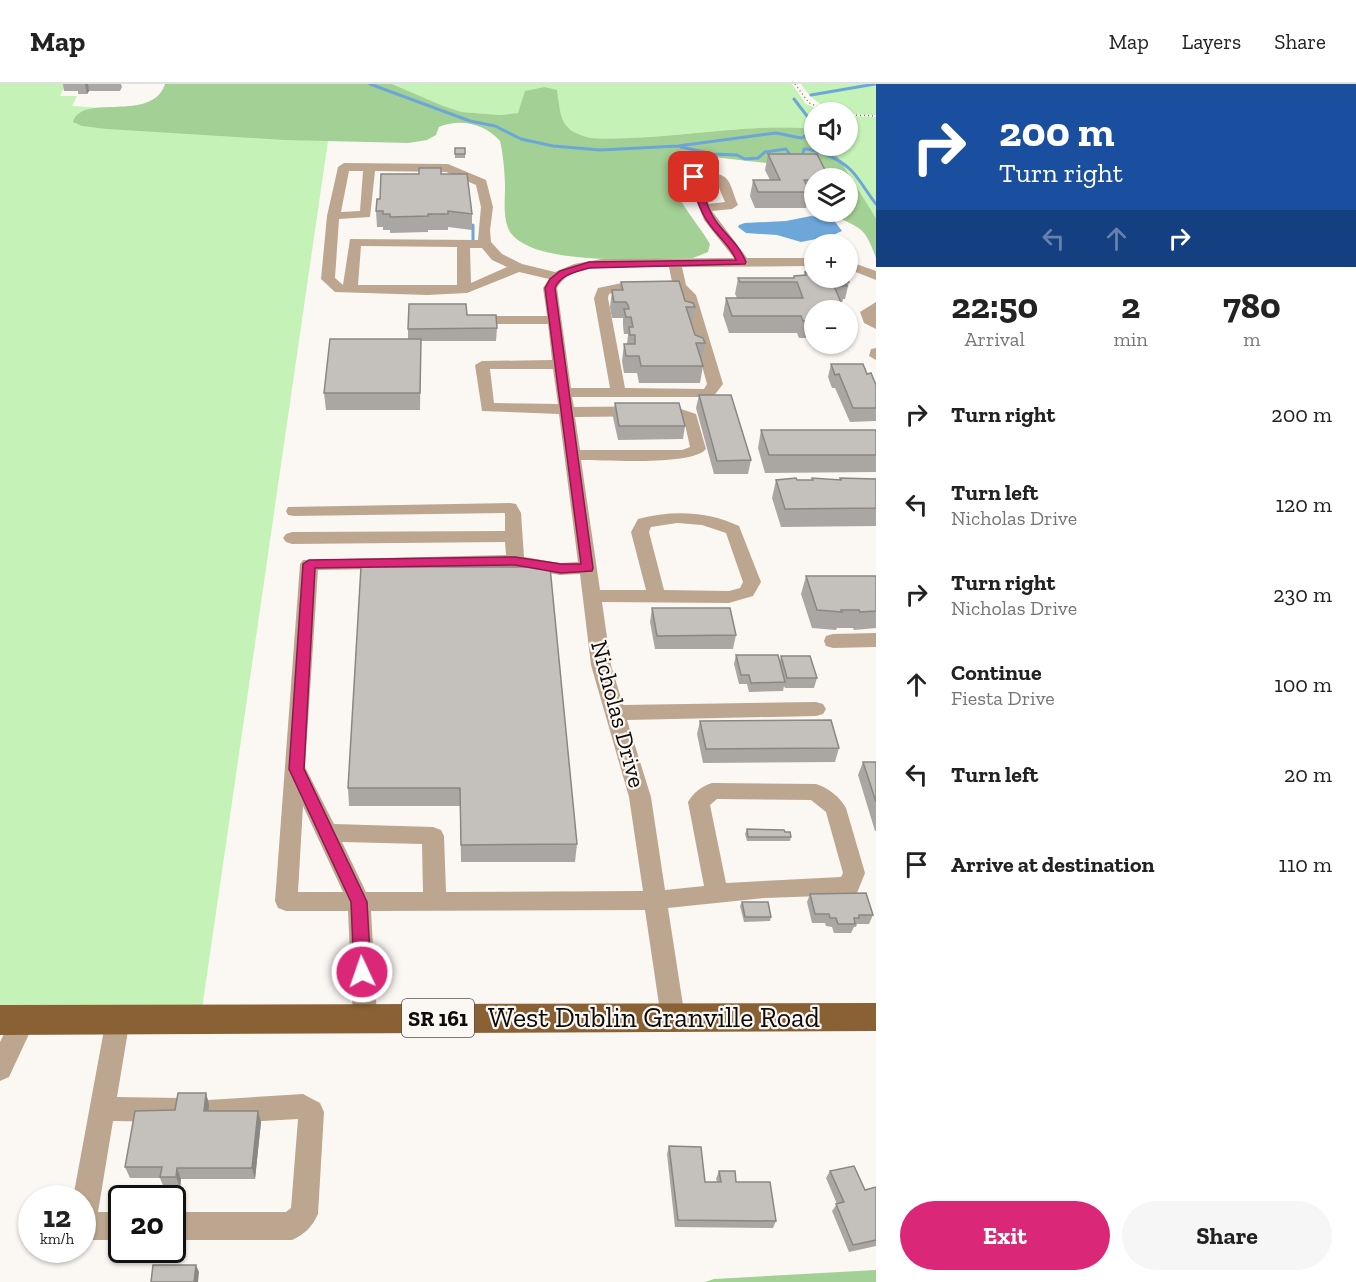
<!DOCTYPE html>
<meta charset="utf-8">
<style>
body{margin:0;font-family:"Zilla Slab",serif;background:#f6f6f6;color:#222;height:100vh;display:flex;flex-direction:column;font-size:22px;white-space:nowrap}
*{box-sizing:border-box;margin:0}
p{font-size:20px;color:#767676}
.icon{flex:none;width:33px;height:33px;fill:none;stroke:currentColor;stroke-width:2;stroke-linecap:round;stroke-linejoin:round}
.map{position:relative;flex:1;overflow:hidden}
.sheet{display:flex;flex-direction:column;background:#fff;width:480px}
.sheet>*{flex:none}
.hud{background:#1a4fa0;color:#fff;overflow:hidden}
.fabs{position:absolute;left:804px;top:18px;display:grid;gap:12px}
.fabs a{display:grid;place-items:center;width:54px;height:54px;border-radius:50%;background:#fff;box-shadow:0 2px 4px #0004;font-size:30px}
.speed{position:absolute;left:18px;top:1101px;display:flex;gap:12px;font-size:30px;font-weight:700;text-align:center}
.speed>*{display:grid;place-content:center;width:78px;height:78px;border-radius:50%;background:#fff;box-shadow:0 2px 4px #0004;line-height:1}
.speed small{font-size:15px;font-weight:400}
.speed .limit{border:3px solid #111;border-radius:9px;background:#fff;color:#111}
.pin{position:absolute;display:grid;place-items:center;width:51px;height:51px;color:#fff;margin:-26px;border-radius:12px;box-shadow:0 3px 9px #0006}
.me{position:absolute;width:66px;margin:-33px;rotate:357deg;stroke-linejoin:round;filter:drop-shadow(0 0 4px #0008)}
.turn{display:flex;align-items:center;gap:21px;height:126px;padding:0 24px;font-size:27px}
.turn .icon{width:78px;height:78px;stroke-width:2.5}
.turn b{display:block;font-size:42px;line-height:51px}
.lanes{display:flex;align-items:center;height:57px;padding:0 24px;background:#0003;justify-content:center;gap:30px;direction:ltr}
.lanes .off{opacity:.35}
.eta{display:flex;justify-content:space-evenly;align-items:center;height:102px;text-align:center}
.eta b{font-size:36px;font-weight:700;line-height:42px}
.button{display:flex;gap:12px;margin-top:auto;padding:12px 24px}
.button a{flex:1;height:69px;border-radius:36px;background:#db2777;color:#fff;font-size:24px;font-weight:700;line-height:69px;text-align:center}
.button a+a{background:#f6f6f6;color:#222}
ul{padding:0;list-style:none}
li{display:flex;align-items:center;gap:18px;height:90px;padding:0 24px}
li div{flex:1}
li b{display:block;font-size:22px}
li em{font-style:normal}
header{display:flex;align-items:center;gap:36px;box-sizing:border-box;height:84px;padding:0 30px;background:#fff;border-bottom:2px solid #e0e0e0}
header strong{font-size:28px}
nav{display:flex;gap:33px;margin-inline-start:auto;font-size:21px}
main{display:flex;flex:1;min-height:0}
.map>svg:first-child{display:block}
.green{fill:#c5f2b6}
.forest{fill:#a3d094}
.water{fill:#6da6d8}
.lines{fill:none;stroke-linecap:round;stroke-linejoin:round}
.stream{stroke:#6da6d8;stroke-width:3}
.path{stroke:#7a7875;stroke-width:1.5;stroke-dasharray:1 3;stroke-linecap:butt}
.minor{fill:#bda68f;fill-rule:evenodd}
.major{fill:#896134;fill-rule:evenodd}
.wall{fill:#a9a6a3}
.shaded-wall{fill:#898784}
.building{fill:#c4c1bd;stroke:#898784;stroke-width:1.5}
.route{fill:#db2777;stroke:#8e194d;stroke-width:1.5}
.labels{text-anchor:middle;stroke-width:4.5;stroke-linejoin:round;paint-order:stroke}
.shield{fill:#fbf8f4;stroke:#545250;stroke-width:1.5}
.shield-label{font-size:22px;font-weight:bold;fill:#0c0b0a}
.street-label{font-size:24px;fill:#0c0b0a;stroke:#fbf8f4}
.near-street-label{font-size:28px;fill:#0c0b0a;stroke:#fbf8f4}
</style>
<header>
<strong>Map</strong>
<nav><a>Map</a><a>Layers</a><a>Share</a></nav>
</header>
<main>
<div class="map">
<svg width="876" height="1198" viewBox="0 0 876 1198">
<rect width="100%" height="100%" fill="#fbf8f4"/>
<g class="green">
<polygon points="0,0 66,0 60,12 77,12 72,22 102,24 91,25 82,42 328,57 202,925 0,925"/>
<path d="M 392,0 L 792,0 L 806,20 L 824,28 L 814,28 L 814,45 C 742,38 665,58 591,54 C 560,47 561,33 556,6 L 545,3 L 518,29 L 500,31 L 462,28 L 442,22 Z"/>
<path d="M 801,0 L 876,0 L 876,31 C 844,31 820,29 801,0 Z"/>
<polygon points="848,32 876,33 876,134 831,62 848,62"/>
</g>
<g class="forest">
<path d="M 165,0 L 392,0 L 443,22 L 462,28 L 500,31 L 518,29 L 525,7 L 545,3 L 557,6 C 561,34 560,47 591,54 C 665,58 742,38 814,45 L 814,62 L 831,62 L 876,134 L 876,174 C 863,137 859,147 830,128 L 848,128 L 848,94 L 825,94 L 775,80 L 713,73 L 685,73 L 676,74 L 669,80 C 668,108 697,137 710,160 L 708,168 L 693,174 C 656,174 525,185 508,144 C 503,131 505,116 505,103 C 505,90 503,69 500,57 C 485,40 461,34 439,43 L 436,51 L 427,56 L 408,59 L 285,56 L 107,45 L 82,42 L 73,38 C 82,8 152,40 165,0 Z"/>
<polygon points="876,1186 876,1198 705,1198 714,1195"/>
</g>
<polygon class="water" points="811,132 833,135 842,147 831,152 801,158 777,151 746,149 738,143 739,141 745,139 786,137"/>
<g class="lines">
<g class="stream">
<polyline points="370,0 470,37 495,42 521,55 553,62 600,66 678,62 776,49 801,54 814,49"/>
<polyline points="811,11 875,0"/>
<polyline points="794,15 814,41"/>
<path d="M 681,63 L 713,70 L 737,71 L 745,75 L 758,74 L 765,68 L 786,65 L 793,75 L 802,74 L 804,65 C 812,65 819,68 827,71 C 856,83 858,97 876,120"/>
<polyline points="473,141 473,156"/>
</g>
<g class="path">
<polyline points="795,0 809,19 830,28"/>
<polyline points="848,31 876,32"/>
</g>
<g class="minor">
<path d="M 344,79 L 448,80 L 486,96 L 493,123 L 490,146 L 491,158 L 502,170 L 522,180 L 555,188 L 574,180 L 602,175 L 734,174 L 704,136 L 688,93 C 694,88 700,89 707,89 C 732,89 729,100 738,121 L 732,125 L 712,127 L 747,174 L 814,174 L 814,182 L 682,183 L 686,201 L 696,211 L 723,300 L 713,313 L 572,313 L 574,323 L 672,322 L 696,330 L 706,365 C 692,382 606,376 581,376 L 600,506 L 646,506 L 631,448 L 638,435 C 672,426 707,427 739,442 L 761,498 L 753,512 L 729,519 L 602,518 L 611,581 L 623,621 L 816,618 L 823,620 L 826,625 L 823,630 L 816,632 L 627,636 L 651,713 L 665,806 L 704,802 L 688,718 C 693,709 702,702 712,699 L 816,700 C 827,703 840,713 846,724 L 865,789 L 857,809 L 849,811 L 765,814 L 668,824 L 685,934 L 682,942 L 673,945 L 664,942 L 661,934 L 645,826 L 371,827 L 377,934 L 374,942 L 365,945 L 356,942 L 353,934 L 348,827 L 286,827 L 278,824 L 275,817 L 300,480 L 303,476 L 506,471 L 505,458 L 292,460 L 286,458 L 283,454 L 286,450 L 292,448 L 505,447 L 505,429 L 294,432 L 288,431 L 286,427 L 288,423 L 510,419 L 516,420 L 521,429 L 524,473 L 560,479 L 578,478 L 559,330 L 482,327 L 475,281 L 482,277 L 552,276 L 548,240 L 478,240 L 471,236 L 478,232 L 547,232 L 543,204 L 549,195 L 519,188 L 467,209 L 427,211 L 335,208 L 321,195 L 327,132 L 338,83 ZM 349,87 L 363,87 L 360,127 L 341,128 ZM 375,87 L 446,88 L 476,101 L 481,123 L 478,156 L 350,155 L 343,201 L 335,194 L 339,135 L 370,133 ZM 701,97 L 716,97 L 725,118 L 709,120 ZM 361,162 L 457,163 L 457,201 L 358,201 ZM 470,164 L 482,164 L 492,176 L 507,183 L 471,199 ZM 602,183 L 669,183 L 672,198 L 622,199 L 598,204 L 594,214 L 610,304 L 571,304 L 557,204 C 567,187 584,185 602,183 ZM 676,206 L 683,212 L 707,300 L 704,305 L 625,304 L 608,214 L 609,210 L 622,207 ZM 490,285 L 553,285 L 558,320 L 494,319 ZM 671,332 L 684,336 L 690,363 L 682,366 L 580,366 L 575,333 ZM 677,439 L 702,441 L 726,449 L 743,498 L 740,504 L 729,507 L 664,506 L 649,448 L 651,443 ZM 515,483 L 560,491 L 580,490 L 591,581 L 629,713 L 643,807 L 446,808 L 444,752 L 441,746 L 433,743 L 334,740 L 305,683 L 318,486 ZM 717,715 L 811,716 L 826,728 L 843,789 L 841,793 L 726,799 L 710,721 ZM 303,722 L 343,808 L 298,808 ZM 342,758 L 422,760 L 423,808 L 366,808 Z"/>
<polygon points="848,177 876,187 876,196 848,185"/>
<polygon points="876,218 876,245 864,239 860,228"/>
<polygon points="876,264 876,276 869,272 871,265"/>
<polygon points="876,549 876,563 833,564 826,562 824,557 826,552 833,550"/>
<polygon points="24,924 33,927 36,935 9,993 0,997 0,958 15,927"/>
<polygon points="118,924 127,927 130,935 117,1013 181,1014 190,1017 194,1026 190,1035 181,1038 113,1037 98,1128 122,1128 122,1156 89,1156 82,1153 82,1114 73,1114 106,935 109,927"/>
<path d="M 303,1010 L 320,1019 L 324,1028 L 318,1130 C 312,1143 305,1150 292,1156 L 172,1156 L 172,1128 L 286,1128 L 291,1124 L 298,1035 L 208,1040 L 199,1037 L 195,1028 L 199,1019 L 208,1016 Z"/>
</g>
<polygon class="major" points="876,919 876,947 0,951 0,921"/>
</g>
<g class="wall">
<polygon points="63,0 121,0 122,3 120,7 89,7 87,10 78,10 78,7 64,7"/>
<rect x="455" y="64" width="10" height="10"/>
<polygon points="768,70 814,94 814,112 809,112 806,124 755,124 750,112 753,96 770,96 765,86"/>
<polygon points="441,90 472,130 472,146 448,143 448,146 428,146 428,148 390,149 390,146 383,146 383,143 377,143 376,127 380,115"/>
<polygon points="805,188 849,198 845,215 843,215 842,219 843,223 843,226 814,226 814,249 807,249 806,254 799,254 797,249 729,249 723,231 726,214 737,214 735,210 738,194 793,194 794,192 804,191"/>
<polygon points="621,198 685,217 695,223 691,240 695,251 705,259 702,276 701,276 703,282 700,299 639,299 637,289 624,289 622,277 624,260 627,260 628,250 624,250 623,242 623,234 612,234 610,223 612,206 620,206"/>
<polygon points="467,231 497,244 496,257 421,257 420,326 326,326 324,309 408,255 408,245"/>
<polygon points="831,280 867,290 876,301 876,337 850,338 835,304 832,304 828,293"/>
<polygon points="699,311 751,376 748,390 714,390 696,324"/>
<polygon points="615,319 685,342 683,355 618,356 613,333"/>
<polygon points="761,346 876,346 876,388 765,389 758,364"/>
<polygon points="812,394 839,396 840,394 876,395 876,442 781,443 772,414 776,396 812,396"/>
<polygon points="361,483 577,760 575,778 461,778 460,722 349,722 348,704"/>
<polygon points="806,492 876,492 876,544 854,546 853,544 837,544 836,546 812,544 801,510"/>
<polygon points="652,524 736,551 733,565 655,565 650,538"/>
<polygon points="736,571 780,577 781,572 817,594 814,604 785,604 784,602 783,607 749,608 747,600 739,600 734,580"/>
<polygon points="700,637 839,664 835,678 703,679 697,650"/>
<polygon points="863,678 876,678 876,747 875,747 858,691"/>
<polygon points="747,745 785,748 791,753 790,757 747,757 745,750"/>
<polygon points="810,810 873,831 869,840 857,840 856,843 854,843 851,849 834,849 832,843 826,842 825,839 812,839 807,818"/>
<polygon points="742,818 771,833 770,837 744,838 740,822"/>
<polygon points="206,1009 209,1021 209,1027 258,1027 261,1038 255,1095 181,1095 180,1104 164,1104 160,1094 130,1094 125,1083 175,1026"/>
<polygon points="669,1062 705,1098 717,1098 716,1095 719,1087 736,1098 776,1137 773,1144 675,1143 667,1070"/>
<polygon points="830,1087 865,1106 876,1103 876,1162 849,1168 832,1127 837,1120 826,1094"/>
</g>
<g class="shaded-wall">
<polygon points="85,0 88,0 89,7 87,10"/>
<polygon points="206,1009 209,1021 207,1038 204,1027"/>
<polygon points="258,1027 261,1038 255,1095 252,1084"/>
<polygon points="177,1084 181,1095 180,1104 176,1093"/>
<polygon points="196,1181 199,1188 198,1198 194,1198"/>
</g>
<g class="building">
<rect x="455" y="64" width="10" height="6"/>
<polygon points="768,70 817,70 829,94 814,94 814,96 804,96 810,108 758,108 753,96 780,96"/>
<polygon points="419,84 441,84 441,90 467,90 472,130 448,127 448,130 428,130 428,132 390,133 390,130 383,130 383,127 376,127 377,115 380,115 381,90 419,90"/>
<polygon points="805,188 814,188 814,194 847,194 849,198 844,198 847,202 834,202 843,223 828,223 829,226 814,226 814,232 809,232 810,237 803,237 801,232 732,232 726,214 803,214 797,198 740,198 738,194 794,194 794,192 806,191"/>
<polygon points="679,197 685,217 693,219 695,223 686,223 695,251 703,254 705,259 696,259 703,282 641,282 639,272 626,272 624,260 635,260 635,251 630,251 629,243 633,243 631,233 626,233 624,225 629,225 628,221 626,218 614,218 612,206 623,206 621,198"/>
<polygon points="409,220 466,220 467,231 496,231 497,244 408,245"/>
<polygon points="330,255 421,255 420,309 324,309"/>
<polygon points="831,280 863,280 867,290 871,289 876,301 876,324 853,324 839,290 835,291"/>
<polygon points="699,311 731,311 751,376 717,377"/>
<polygon points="615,319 679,319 685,342 619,342"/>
<polygon points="761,346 876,346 876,371 769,371"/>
<polygon points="796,394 797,396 813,396 812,394 841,396 840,394 876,395 876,424 785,425 776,396"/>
<polygon points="361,483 550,483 577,760 461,761 460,704 348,704"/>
<polygon points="806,492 876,492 876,527 860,528 859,526 841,526 842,528 817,526"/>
<polygon points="652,524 730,524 736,551 657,552"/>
<polygon points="736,571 778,571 785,598 751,599 749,591 741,591"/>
<polygon points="781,572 810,572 817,594 787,594"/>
<polygon points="831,636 839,664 706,665 700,637"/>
<polygon points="863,678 876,678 876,718"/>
<polygon points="747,745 784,746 785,748 790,748 791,753 748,753"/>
<polygon points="866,809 873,831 859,831 859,834 854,834 855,840 838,840 836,834 830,834 829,830 815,830 810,810"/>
<polygon points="742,818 768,818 771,833 745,833"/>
<polygon points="178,1009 206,1009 204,1027 258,1027 252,1084 177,1084 176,1093 160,1093 162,1083 125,1083 135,1027 175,1026"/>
<polygon points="669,1062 701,1063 705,1098 721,1098 719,1087 735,1087 736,1098 770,1098 776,1137 678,1136"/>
<polygon points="854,1082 865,1106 876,1103 876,1156 853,1161 836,1120 844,1118 830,1087"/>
<polygon points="153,1181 196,1181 194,1198 151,1198"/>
</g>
<path class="route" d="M 694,90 L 698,93 C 703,109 708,127 718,140 C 730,155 739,161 746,178 L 745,180 L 589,184 C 576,188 561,190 555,204 L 593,484 L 592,487 L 561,489 L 515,481 L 315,484 L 304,685 L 367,818 L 371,888 L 368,893 L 362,895 L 357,893 L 354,888 L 351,818 L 289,685 L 303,480 L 309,476 L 515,473 L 561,480 L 581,480 L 545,204 L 550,195 L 560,187 L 589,178 L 736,176 C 730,161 719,154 710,141 C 699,127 695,109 689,93 Z"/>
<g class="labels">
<rect class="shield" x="402" y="915" width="72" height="38" rx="4.5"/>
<g class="shield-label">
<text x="438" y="942">SR 161</text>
</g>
<g class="street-label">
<text transform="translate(618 630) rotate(75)" y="8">Nicholas Drive</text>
</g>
<g class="near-street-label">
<text x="654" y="943">West Dublin Granville Road</text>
</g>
</g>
</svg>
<div class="fabs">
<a><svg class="icon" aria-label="sound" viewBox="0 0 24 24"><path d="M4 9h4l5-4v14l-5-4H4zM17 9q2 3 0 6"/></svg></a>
<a><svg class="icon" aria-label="layers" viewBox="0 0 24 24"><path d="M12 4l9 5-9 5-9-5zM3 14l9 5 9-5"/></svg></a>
<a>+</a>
<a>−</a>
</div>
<div class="speed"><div>12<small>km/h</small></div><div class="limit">20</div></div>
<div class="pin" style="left:694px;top:93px;background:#d93025"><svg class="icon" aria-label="arrive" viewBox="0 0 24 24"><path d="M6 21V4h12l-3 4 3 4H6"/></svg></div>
<svg class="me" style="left:362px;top:888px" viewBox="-20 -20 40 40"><circle r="17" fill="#db2777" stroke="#fff" stroke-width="3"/><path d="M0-11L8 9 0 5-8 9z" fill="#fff"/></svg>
</div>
<section class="sheet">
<div class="hud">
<div class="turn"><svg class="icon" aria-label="right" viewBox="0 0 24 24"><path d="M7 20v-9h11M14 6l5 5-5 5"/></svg><div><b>200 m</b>Turn right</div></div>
<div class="lanes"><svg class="icon off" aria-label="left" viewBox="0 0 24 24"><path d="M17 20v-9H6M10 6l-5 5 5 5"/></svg><svg class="icon off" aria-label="ahead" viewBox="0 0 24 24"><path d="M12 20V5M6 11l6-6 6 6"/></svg><svg class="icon" aria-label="right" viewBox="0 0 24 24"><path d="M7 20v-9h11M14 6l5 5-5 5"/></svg></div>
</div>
<div class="eta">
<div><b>22:50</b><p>Arrival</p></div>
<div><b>2</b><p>min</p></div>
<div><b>780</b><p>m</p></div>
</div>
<ul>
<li><svg class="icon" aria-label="right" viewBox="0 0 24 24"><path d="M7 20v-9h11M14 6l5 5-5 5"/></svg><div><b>Turn right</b></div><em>200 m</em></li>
<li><svg class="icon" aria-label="left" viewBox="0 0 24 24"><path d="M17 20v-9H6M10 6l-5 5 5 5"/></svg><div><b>Turn left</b><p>Nicholas Drive</p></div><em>120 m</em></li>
<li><svg class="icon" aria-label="right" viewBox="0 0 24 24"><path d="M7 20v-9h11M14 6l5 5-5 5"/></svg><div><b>Turn right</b><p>Nicholas Drive</p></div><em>230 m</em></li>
<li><svg class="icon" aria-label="ahead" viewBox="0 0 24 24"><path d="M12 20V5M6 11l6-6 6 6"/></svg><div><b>Continue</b><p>Fiesta Drive</p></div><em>100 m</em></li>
<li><svg class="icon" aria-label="left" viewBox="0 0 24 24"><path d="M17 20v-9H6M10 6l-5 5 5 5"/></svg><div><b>Turn left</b></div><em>20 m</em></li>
<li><svg class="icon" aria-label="arrive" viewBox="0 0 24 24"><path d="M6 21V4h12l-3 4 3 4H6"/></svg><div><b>Arrive at destination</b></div><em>110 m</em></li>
</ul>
<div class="button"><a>Exit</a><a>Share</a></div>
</section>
</main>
